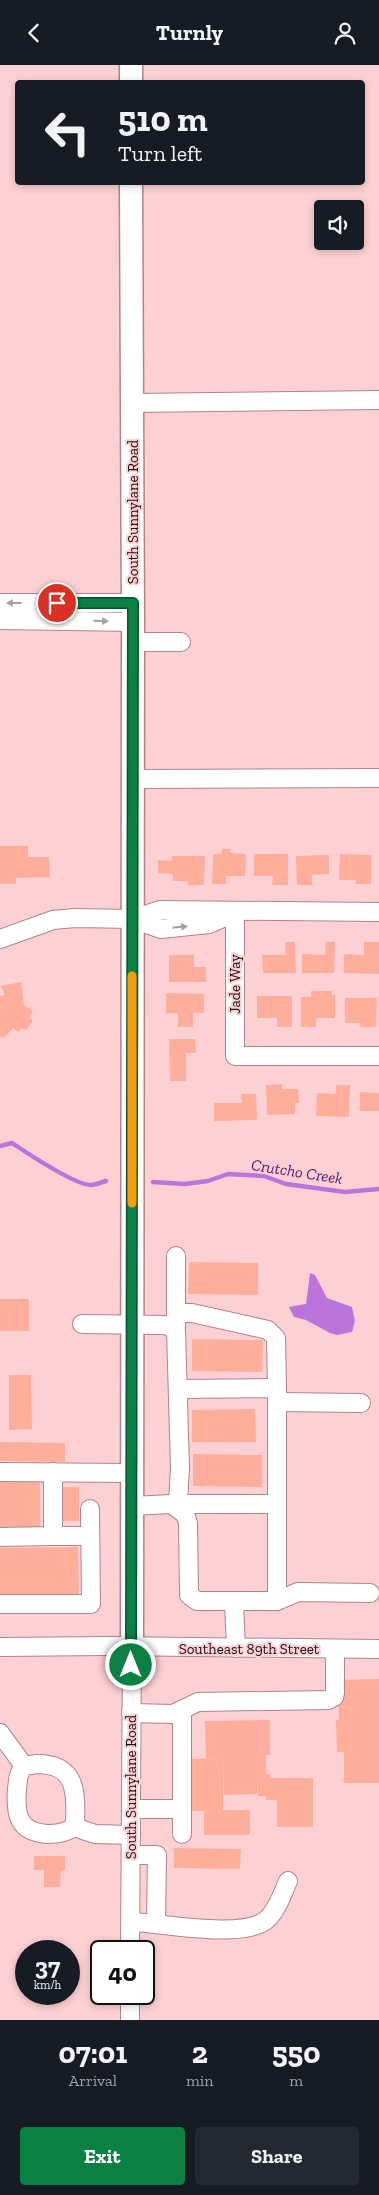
<!DOCTYPE html>
<style>
body{margin:0;font-family:"Zilla Slab",serif;background:#242831;color:#f1f3f6;height:100vh;display:flex;flex-direction:column;font-size:19px;white-space:nowrap}
*{box-sizing:border-box;margin:0}
p{font-size:16px;color:#9ea1a6}
.icon{flex:none;width:28px;height:28px;fill:none;stroke:currentColor;stroke-width:2;stroke-linecap:round;stroke-linejoin:round}
.map{position:relative;height:1955px;overflow:hidden}
.details{display:flex;flex-direction:column;background:#171b24;flex:1}
.details>*{flex:none}
.hud{position:absolute;left:15px;top:15px;width:350px;height:105px;border-radius:5px;box-shadow:0 2px 8px #0003;background:#171b24;color:#f1f3f6;overflow:hidden}
.tools{position:absolute;left:314px;top:135px;display:grid;gap:10px}
.tools a{display:grid;place-items:center;width:50px;height:50px;border-radius:5px;background:#171b24;box-shadow:0 2px 8px #0003;font-size:25px}
.speed{position:absolute;left:15px;top:1875px;display:flex;gap:10px;font-size:25px;font-weight:700;text-align:center}
.speed>*{display:grid;place-content:center;width:65px;height:65px;border-radius:50%;background:#171b24;box-shadow:0 2px 8px #0003;line-height:1}
.speed small{font-size:12px;font-weight:400}
.speed .limit{border:2px solid #111;border-radius:8px;background:#fff;color:#111}
.pin{position:absolute;display:grid;place-items:center;width:42px;height:42px;color:#fff;margin:-21px;border:2px solid #fff;border-radius:50%;box-shadow:0 1px 5px #0007}
.me{position:absolute;width:55px;margin:-28px;rotate:0deg;stroke-linejoin:round;filter:drop-shadow(0 0 4px #0008)}
.turn{display:flex;align-items:center;gap:18px;height:105px;padding:0 20px;font-size:22px}
.turn .icon{width:65px;height:65px;stroke-width:2.5}
.turn b{display:block;font-size:35px;line-height:42px}
.eta{display:flex;justify-content:space-evenly;align-items:center;height:85px;text-align:center}
.eta b{font-size:30px;font-weight:800;line-height:35px}
.primary-button{display:flex;gap:10px;margin-top:auto;padding:10px 20px}
.primary-button a{flex:1;height:58px;border-radius:5px;background:#0b8043;color:#fff;font-size:20px;font-weight:800;line-height:58px;text-align:center}
.primary-button a+a{background:#242831;color:#f1f3f6}
header{display:flex;justify-content:space-between;align-items:center;height:65px;padding:0 20px;background:#171b24;font-size:22px;font-weight:800}
.map>svg:first-child{display:block}
.water{fill:#bc74dd}
.lines{fill:none;stroke-linecap:round;stroke-linejoin:round}
.stream{stroke:#bc74dd;stroke-width:4.5}
.building{fill:#ffae9b}
.minor-casing{stroke:#ae8588;stroke-width:20}
.major-casing{stroke:#ae8588;stroke-width:25}
.minor{stroke:#fff;stroke-width:18}
.major{stroke:#fff;stroke-width:22}
.oneway{fill:#a59fa0}
.route-casing{stroke:#07532c;stroke-width:12}
.route{stroke:#0b8043;stroke-width:9}
.slow{stroke:#f59e0b;stroke-width:9}
.labels{text-anchor:middle;stroke-width:4;stroke-linejoin:round;paint-order:stroke}
.street-label{font-size:15px;fill:#1f1011;stroke:#fdd1d3}
.water-label{font-size:16px;font-style:italic;fill:#550e70;stroke:#fdd1d3}
</style>
<header><svg class="icon" aria-label="back" viewBox="0 0 24 24"><path d="M15 5l-7 7 7 7"/></svg>Turnly<svg class="icon" aria-label="person" viewBox="0 0 24 24"><circle cx="12" cy="8" r="4"/><path d="M4 21q1-7 8-7t8 7"/></svg></header>
<div class="map">
<svg width="379" height="1955" viewBox="0 0 379 1955">
<rect width="100%" height="100%" fill="#fdd1d3"/>
<polygon class="water" points="310,1208 315,1210 327,1233 352,1242 355,1256 352,1267 337,1270 330,1268 306,1255 294,1252 289,1242 306,1239"/>
<g class="lines">
<g class="stream">
<path d="M 0,1081 L 12,1078 C 27,1088 76,1120 91,1120 C 96,1120 102,1117 106,1116"/>
<polyline points="153,1117 185,1119 208,1116 228,1109 264,1111 286,1119 345,1127 379,1124"/>
</g>
</g>
<g class="building">
<polygon points="0,781 28,781 28,792 49,792 50,812 16,813 16,819 0,819"/>
<polygon points="222,784 231,784 230,788 246,789 245,811 226,811 226,819 212,819 213,789 222,789"/>
<polygon points="254,789 288,789 288,820 272,820 273,811 254,811"/>
<polygon points="340,789 371,790 371,819 355,819 356,815 339,815"/>
<polygon points="329,790 329,809 312,810 312,820 297,820 296,791"/>
<polygon points="172,791 205,791 204,820 188,820 188,816 173,816 173,809 158,808 158,795 172,796"/>
<polygon points="285,877 295,877 296,908 263,908 262,890 286,890"/>
<polygon points="326,877 335,877 334,908 302,908 302,889 325,890"/>
<polygon points="364,877 379,877 379,909 344,908 344,889 364,890"/>
<polygon points="169,890 194,890 194,902 206,902 206,917 169,917"/>
<polygon points="21,917 24,940 33,946 29,953 33,956 26,965 22,963 18,967 13,963 4,973 0,972 0,931 5,930 1,921"/>
<polygon points="311,926 332,926 332,930 335,930 335,953 316,953 316,962 301,962 301,932 311,932"/>
<polygon points="166,928 204,929 204,948 193,948 193,962 178,962 178,948 166,948"/>
<polygon points="257,931 292,931 292,962 277,962 277,953 257,953"/>
<polygon points="345,933 377,933 376,962 360,962 360,958 345,958"/>
<polygon points="169,974 195,974 196,988 186,988 186,1016 170,1016"/>
<polygon points="282,1019 282,1024 298,1024 299,1038 295,1038 295,1049 267,1050 266,1020"/>
<polygon points="336,1020 350,1020 349,1052 316,1051 317,1028 336,1029"/>
<polygon points="360,1027 379,1028 379,1046 360,1046"/>
<polygon points="241,1029 256,1029 257,1055 214,1056 214,1038 242,1038"/>
<polygon points="189,1197 258,1198 258,1230 188,1229"/>
<rect x="0" y="1234" width="29" height="32"/>
<polygon points="192,1274 263,1275 262,1307 192,1306"/>
<polygon points="9,1310 31,1310 32,1364 9,1365"/>
<polygon points="255,1344 256,1377 192,1377 192,1345"/>
<polygon points="0,1377 65,1378 65,1397 0,1396"/>
<polygon points="193,1389 262,1390 262,1422 193,1421"/>
<rect x="0" y="1415" width="40" height="48"/>
<rect x="58" y="1422" width="21" height="34"/>
<polygon points="78,1482 79,1531 0,1531 0,1483"/>
<polygon points="379,1614 379,1718 344,1718 344,1687 337,1687 336,1655 339,1655 338,1615"/>
<polygon points="270,1655 270,1690 266,1690 266,1709 270,1709 270,1713 313,1713 313,1762 277,1762 277,1735 266,1735 266,1731 258,1731 258,1713 257,1729 224,1730 223,1693 223,1745 250,1745 250,1770 204,1770 204,1746 191,1746 191,1694 221,1693 206,1693 205,1656"/>
<polygon points="174,1783 241,1784 240,1804 174,1803"/>
<polygon points="34,1791 65,1791 65,1805 61,1805 60,1822 44,1822 44,1805 34,1805"/>
</g>
<g class="lines">
<g class="minor-casing">
<g id="minor">
<polyline points="132,338 379,335"/>
<polyline points="0,538 133,538"/>
<polyline points="0,555 133,557"/>
<polyline points="133,577 181,577"/>
<polyline points="133,714 379,713"/>
<polyline points="235,847 235,991 379,991"/>
<polyline points="133,854 160,845 379,847"/>
<polyline points="0,874 53,855 75,853 133,854 161,864 209,859 232,849"/>
<polyline points="176,1191 176,1260"/>
<polyline points="176,1248 192,1248 268,1265 276,1273 277,1323"/>
<polyline points="82,1259 166,1260 176,1265 180,1403 178,1437 171,1439 132,1441"/>
<polyline points="178,1324 277,1323 277,1439"/>
<polyline points="277,1337 361,1338"/>
<polyline points="0,1407 132,1408"/>
<polyline points="171,1439 277,1439 277,1536 231,1536"/>
<polyline points="171,1439 185,1449 188,1458 189,1530 197,1536 231,1536 234,1538 236,1583"/>
<polyline points="53,1471 90,1471"/>
<polyline points="0,1472 53,1471 53,1407"/>
<polyline points="277,1536 298,1527 370,1528"/>
<polyline points="0,1539 91,1539 90,1444"/>
<polyline points="0,1582 108,1581 379,1584"/>
<polyline points="182,1645 182,1769"/>
<polyline points="131,1648 173,1649 198,1637 328,1635 334,1632 335,1628 335,1584"/>
<polyline points="0,1668 24,1701"/>
<path d="M 37,1699 C 77,1699 76,1727 75,1759 L 74,1762 C 66,1768 57,1769 47,1769 C 18,1767 15,1749 17,1724 C 18,1715 18,1708 24,1701 Z"/>
<polyline points="132,1744 182,1744"/>
<polyline points="74,1762 95,1769 131,1770"/>
<polyline points="131,1790 157,1790 156,1858"/>
<path d="M 131,1857 C 163,1858 238,1874 265,1856 C 276,1848 283,1828 288,1816"/>
<polyline points="130,1886 132,1581"/>
<polyline points="130,1955 130,1929"/>
</g>
</g>
<g class="major-casing">
<g id="major">
<polyline points="131,0 131,18"/>
<polyline points="131,118 133,557 132,1581"/>
</g>
</g>
<use href="#minor" class="minor"/>
<use href="#major" class="major"/>
</g>
<defs><path id="oneway-solid" d="M-6-.8H1V-3.2L6.5 0L1 3.2V.8H-6Z" transform="scale(1.25)"/></defs>
<g class="oneway">
<use href="#oneway-solid" transform="translate(14 538) rotate(-180)"/>
<use href="#oneway-solid" transform="translate(101 556) rotate(1)"/>
<use href="#oneway-solid" transform="translate(180 862) rotate(-6)"/>
</g>
<g class="lines">
<g class="route-casing">
<polyline id="route" points="57,538 133,538 131,1600"/>
</g>
<use href="#route" class="route"/>
<polyline class="slow" points="132,911 132,1138"/>
</g>
<g class="labels">
<g class="street-label">
<text transform="translate(133 447) rotate(-90)" y="5">South Sunnylane Road</text>
<text transform="translate(235 919) rotate(-90)" y="5">Jade Way</text>
<text x="249" y="1589">Southeast 89th Street</text>
<text transform="translate(131 1722) rotate(-90)" y="5">South Sunnylane Road</text>
</g>
<g class="water-label">
<text transform="translate(297 1106) rotate(9)" y="6">Crutcho Creek</text>
</g>
</g>
</svg>
<div class="tools">
<a><svg class="icon" aria-label="sound" viewBox="0 0 24 24"><path d="M4 9h4l5-4v14l-5-4H4zM17 9q2 3 0 6"/></svg></a>
</div>
<div class="speed"><div>37<small>km/h</small></div><div class="limit">40</div></div>
<div class="pin" style="left:57px;top:538px;background:#d93025"><svg class="icon" aria-label="arrive" viewBox="0 0 24 24"><path d="M6 21V4h12l-3 4 3 4H6"/></svg></div>
<svg class="me" style="left:131px;top:1600px" viewBox="-20 -20 40 40"><circle r="17" fill="#0b8043" stroke="#fff" stroke-width="3"/><path d="M0-11L8 9 0 5-8 9z" fill="#fff"/></svg>
<div class="hud">
<div class="turn"><svg class="icon" aria-label="left" viewBox="0 0 24 24"><path d="M17 20v-9H6M10 6l-5 5 5 5"/></svg><div><b>510 m</b>Turn left</div></div>
</div>
</div>
<section class="details">
<div class="eta">
<div><b>07:01</b><p>Arrival</p></div>
<div><b>2</b><p>min</p></div>
<div><b>550</b><p>m</p></div>
</div>
<div class="primary-button"><a>Exit</a><a>Share</a></div>
</section>
